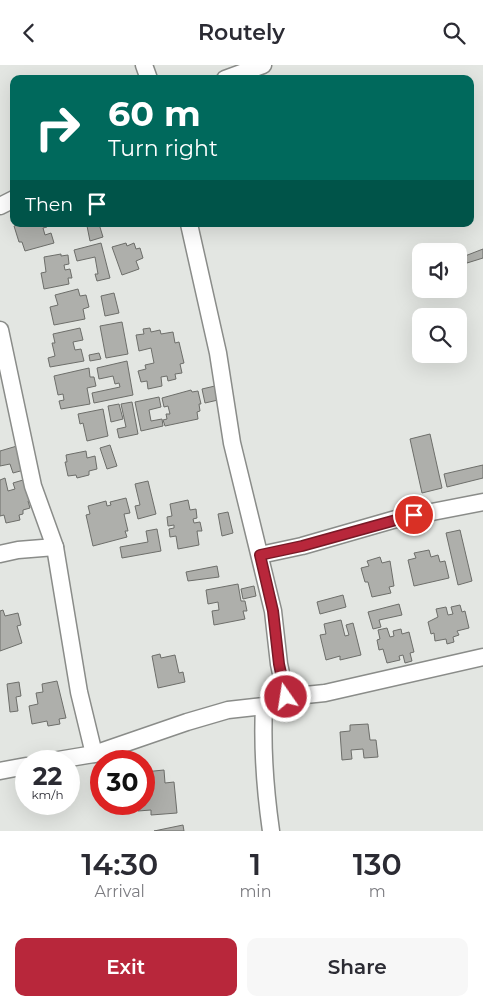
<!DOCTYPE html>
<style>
body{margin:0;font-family:Montserrat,sans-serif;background:#f7f7f7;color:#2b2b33;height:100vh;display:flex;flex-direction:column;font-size:19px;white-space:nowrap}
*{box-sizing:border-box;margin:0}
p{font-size:16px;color:#7c7c81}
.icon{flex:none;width:28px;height:28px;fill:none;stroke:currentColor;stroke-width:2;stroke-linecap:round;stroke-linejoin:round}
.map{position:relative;height:766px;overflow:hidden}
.side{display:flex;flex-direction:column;background:#fff;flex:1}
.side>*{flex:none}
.top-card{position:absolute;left:10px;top:10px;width:464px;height:152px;border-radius:10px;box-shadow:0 5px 20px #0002;background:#00695c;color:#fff;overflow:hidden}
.buttons{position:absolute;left:412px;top:178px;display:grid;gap:10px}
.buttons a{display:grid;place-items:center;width:55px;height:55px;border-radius:10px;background:#fff;box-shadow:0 5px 20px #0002;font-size:25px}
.speed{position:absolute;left:15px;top:685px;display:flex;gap:10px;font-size:25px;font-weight:700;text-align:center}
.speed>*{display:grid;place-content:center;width:65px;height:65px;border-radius:50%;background:#fff;box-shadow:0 5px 20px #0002;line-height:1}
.speed small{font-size:12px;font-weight:400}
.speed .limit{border:8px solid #d22;background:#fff;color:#111}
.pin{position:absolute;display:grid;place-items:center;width:42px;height:42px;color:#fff;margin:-21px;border:2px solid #fff;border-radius:50%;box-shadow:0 1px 5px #0007}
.me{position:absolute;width:55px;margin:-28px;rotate:347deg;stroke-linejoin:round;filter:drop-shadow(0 0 4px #0008)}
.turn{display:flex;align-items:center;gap:18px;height:105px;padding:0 15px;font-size:22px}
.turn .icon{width:65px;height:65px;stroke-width:2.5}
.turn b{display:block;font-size:35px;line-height:42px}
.then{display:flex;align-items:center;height:48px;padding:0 15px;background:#0003;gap:10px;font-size:19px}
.eta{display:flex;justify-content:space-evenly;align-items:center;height:85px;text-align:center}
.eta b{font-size:30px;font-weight:600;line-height:35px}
.cta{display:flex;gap:10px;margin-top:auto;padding:10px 15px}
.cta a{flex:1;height:58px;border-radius:10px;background:#b8273b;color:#fff;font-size:20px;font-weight:600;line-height:58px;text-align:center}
.cta a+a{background:#f7f7f7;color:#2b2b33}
header{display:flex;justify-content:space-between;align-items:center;height:65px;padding:0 15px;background:#fff;font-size:22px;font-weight:600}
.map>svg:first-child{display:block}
.building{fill:#aeafab;stroke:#6d6e6a}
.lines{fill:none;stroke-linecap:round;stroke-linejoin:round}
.minor-casing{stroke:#8a8c89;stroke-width:19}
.minor{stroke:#fff;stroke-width:16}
.route-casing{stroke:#781926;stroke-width:12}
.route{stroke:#b8273b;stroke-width:9}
</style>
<header><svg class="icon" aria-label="back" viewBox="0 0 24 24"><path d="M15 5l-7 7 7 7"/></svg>Routely<svg class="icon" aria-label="search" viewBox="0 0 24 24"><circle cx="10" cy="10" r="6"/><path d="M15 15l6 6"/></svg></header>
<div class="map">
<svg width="483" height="766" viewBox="0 0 483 766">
<rect width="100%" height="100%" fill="#e3e6e2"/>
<g class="building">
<polygon points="22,159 47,159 47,162 43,163 45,170 51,168 54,178 25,186 22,177 19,177 14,161"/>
<polygon points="89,159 99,159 103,172 90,176 87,161"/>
<polygon points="101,178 110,213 97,216 95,209 98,209 95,192 77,196 74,185"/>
<polygon points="126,178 127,181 134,178 136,184 140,183 143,193 136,196 139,204 122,210 112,182"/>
<polygon points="483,184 483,193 467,198 465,191"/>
<polygon points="61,189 61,191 68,190 69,199 64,200 65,205 70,204 72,213 68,213 69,219 44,224 41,208 46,207 44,192"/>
<polygon points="78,224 80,231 86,230 89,242 83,244 85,254 54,260 50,242 58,240 55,230"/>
<polygon points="114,228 119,248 105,251 101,231"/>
<polygon points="122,257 128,289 106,293 100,261"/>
<polygon points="80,263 83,275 73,277 75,285 81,284 84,296 50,302 48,293 55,291 52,278 55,278 53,269"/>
<polygon points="150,263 151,267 160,265 161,269 173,267 175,278 179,277 184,298 180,299 182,308 175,309 176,314 168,316 167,311 161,312 162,321 148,324 147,316 141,317 138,306 146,304 145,300 154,298 151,283 139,286 136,270 144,269 143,264"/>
<polygon points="99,288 101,294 90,296 89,290"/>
<polygon points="127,296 133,330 94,338 92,328 120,322 119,318 115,319 113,311 99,314 97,303"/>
<polygon points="89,303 90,312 94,312 96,321 87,323 90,339 61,344 59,336 64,335 63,329 58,330 54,311"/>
<polygon points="215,321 218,335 205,338 202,324"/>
<polygon points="191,325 192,327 198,326 201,339 199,339 200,346 197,347 198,354 165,361 163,355 167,354 166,349 170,349 168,341 164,342 162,333"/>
<polygon points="159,332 161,342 149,345 151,356 162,354 163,361 141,366 135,337"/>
<polygon points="132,337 138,369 119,373 117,364 126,362 121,339"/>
<polygon points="119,339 123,354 111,357 108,341"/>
<polygon points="103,344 108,371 87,376 83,358 80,359 78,349"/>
<polygon points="430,369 442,423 422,428 410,374"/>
<polygon points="110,380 117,401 107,404 100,383"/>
<polygon points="17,381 24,405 13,408 10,399 0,401 0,386"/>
<polygon points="86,386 87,393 95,391 97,404 89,406 89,410 77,413 76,410 68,411 65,397 67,397 66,390"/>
<polygon points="483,400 483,413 447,422 444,409"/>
<polygon points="5,413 8,426 15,424 13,418 23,415 25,423 28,422 32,435 28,436 30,443 23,445 23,449 19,450 20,455 6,458 4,450 0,451 0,415"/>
<polygon points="148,416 156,449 138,454 135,441 140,440 135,419"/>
<polygon points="126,433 130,448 124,449 128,466 125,466 127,472 93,481 86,450 90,449 88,441 106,436 107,441 111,440 110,437"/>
<polygon points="188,435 190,445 196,444 197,453 193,454 194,458 200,457 202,466 197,466 199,480 178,484 176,471 170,472 169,464 174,463 174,460 168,461 167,452 172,451 170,439"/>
<polygon points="228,447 233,468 222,471 218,449"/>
<polygon points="157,464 161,486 122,493 120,482 148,477 146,466"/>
<polygon points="460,465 472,516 458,520 446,468"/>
<polygon points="429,485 431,492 438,490 440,497 445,496 449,513 414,521 408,495 416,493 414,488"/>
<polygon points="380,492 382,498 390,496 394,521 389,522 391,528 372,532 368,517 365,517 361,503 369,501 367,496"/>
<polygon points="217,501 219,512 188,516 186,507"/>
<polygon points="238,519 241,536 245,536 247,546 243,546 245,554 214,560 212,546 219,545 218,537 208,539 206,525"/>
<polygon points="254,521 256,531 243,534 241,524"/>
<polygon points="343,530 346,542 320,549 317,537"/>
<polygon points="399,539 402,550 379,555 381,562 373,564 368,547"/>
<polygon points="460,540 462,547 465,546 469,563 457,566 459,570 453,572 454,577 447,579 446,574 435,576 434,568 431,569 428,557 438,552 436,544 446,542 448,550 453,549 451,542"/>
<polygon points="3,545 5,551 18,548 21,560 17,561 22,578 0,586 0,546"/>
<polygon points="341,555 345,571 349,570 346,560 353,558 361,590 340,595 340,591 326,595 320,570 326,569 324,559"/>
<polygon points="387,563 390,572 394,571 393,566 401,564 402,569 409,567 414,587 410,588 412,596 405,598 403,590 399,591 400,595 387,598 383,584 379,585 377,575 380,574 378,565"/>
<polygon points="160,589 161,593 175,590 179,608 183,607 185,617 158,623 152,591"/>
<polygon points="57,616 66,653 59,654 60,659 48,661 47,656 32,659 29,641 38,639 36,628 43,627 42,619"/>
<polygon points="19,617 21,631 16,632 18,646 10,647 7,619"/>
<polygon points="368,659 370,675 376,675 378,692 364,693 363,684 351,685 352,694 342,695 340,667 350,666 350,660"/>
<polygon points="164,705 165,718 174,717 177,748 151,750 151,745 138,746 138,740 135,741 135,739 144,739 144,707"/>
<polygon points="183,760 184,766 154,766"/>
</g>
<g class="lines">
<g class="minor-casing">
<g id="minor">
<polyline points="144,0 149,14"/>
<polyline points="225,14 263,0"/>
<polyline points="0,141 14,134"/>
<polyline points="189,159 218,288 232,378 273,546 279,599 286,632"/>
<polyline points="0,265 33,421 55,482 79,627 94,689"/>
<polyline points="0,489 18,485 55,482"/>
<polyline points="260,490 302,481 396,454 483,437"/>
<path d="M 264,641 C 262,683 265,724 271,766"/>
<polyline points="52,696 94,689 187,657 228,645 264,641 286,632 325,628 483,592"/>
<polyline points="0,706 26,701"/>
</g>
</g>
<use href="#minor" class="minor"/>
</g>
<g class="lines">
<g class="route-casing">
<polyline id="route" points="286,632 279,599 273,546 260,490 302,481 414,450"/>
</g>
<use href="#route" class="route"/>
</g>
</svg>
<div class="buttons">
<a><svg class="icon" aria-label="sound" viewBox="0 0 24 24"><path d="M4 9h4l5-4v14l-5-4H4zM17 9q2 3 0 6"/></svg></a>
<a><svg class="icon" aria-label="search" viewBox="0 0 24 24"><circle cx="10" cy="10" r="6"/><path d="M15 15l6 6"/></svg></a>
</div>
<div class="speed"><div>22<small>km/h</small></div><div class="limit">30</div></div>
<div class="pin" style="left:414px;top:450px;background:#d93025"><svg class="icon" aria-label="arrive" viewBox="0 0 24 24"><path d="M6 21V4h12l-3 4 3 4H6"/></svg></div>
<svg class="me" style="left:286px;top:632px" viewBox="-20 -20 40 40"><circle r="17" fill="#b8273b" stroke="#fff" stroke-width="3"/><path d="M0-11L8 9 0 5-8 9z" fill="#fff"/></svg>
<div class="top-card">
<div class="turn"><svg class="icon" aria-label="right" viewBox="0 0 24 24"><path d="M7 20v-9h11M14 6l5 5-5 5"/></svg><div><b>60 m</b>Turn right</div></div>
<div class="then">Then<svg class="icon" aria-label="arrive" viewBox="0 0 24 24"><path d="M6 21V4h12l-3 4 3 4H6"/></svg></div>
</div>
</div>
<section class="side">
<div class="eta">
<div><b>14:30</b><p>Arrival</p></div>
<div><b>1</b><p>min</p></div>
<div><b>130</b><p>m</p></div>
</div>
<div class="cta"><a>Exit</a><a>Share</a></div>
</section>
